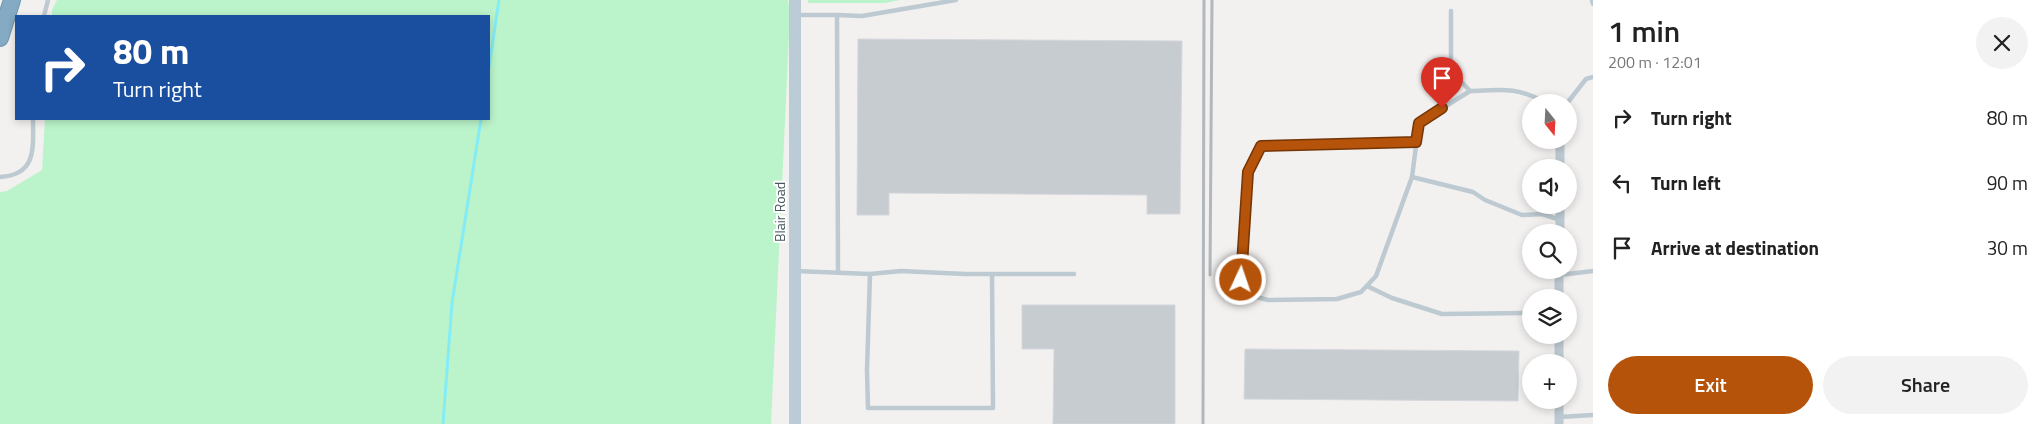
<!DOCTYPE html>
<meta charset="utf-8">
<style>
body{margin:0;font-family:"Titillium Web",sans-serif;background:#f2f2f2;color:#222;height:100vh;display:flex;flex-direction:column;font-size:19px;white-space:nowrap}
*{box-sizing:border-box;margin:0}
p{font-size:16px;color:#767676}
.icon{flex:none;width:28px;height:28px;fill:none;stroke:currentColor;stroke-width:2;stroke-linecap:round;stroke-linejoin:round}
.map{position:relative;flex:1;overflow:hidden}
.panel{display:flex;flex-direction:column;background:#fff;width:450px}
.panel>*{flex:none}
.top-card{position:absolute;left:15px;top:15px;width:475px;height:105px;border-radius:0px;box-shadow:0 2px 8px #0003;background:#1a4fa0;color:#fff;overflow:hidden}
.needle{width:32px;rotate:162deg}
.fabs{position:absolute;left:1522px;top:94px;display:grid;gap:10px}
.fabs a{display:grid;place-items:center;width:55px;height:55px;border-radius:50%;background:#fff;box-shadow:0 2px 8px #0003;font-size:25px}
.pin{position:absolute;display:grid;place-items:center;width:42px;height:42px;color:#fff;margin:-51px -21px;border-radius:50% 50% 50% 0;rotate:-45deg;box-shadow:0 0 5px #0007}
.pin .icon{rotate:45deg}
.me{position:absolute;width:55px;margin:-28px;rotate:3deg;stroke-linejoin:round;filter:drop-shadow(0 0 4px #0008)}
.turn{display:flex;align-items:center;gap:18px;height:105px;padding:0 15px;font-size:22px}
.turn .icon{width:65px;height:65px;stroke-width:2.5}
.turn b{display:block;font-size:35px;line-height:42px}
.round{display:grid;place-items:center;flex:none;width:52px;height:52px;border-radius:26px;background:#f2f2f2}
.headline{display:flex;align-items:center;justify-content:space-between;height:85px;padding:0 15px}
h1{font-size:30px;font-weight:600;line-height:38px}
.button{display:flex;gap:10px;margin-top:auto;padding:10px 15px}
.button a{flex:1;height:58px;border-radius:30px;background:#b45309;color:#fff;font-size:20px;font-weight:600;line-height:58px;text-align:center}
.button a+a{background:#f2f2f2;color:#222}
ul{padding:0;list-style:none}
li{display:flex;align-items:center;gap:15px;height:65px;padding:0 15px}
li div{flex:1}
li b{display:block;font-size:19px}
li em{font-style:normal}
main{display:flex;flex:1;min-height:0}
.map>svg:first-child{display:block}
.green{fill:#bbf4ca}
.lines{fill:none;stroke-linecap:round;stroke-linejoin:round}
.stream{stroke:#84ecf5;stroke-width:3}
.building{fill:#c7ccd0;stroke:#d4d7dc}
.highway-casing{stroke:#6f96af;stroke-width:18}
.lane{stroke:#bdcad1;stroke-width:4.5}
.street{stroke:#bdcad1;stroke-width:9}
.secondary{stroke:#bcccd6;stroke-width:12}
.highway{stroke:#84abc3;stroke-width:16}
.rail{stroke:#b2b7bb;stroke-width:3}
.route-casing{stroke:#753606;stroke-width:12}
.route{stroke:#b45309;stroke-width:9}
.labels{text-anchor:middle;stroke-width:4;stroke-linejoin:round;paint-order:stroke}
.street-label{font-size:14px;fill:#465760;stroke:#fff}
</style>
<main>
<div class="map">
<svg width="1593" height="424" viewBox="0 0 1593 424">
<rect width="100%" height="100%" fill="#f3f0f0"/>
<g class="green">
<polygon points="57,0 788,0 790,13 771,424 0,424 0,192 7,191 42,170 45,119 489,119 489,16 52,16 52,10"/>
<polygon points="808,0 900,0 885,3 808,3"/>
</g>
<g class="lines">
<g class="stream">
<polyline points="489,67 499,0"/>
<polyline points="443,424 452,303 481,119"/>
</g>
</g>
<g class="building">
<polygon points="858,39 1182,41 1180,214 1147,214 1147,195 889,193 889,215 857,215"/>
<polygon points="1022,305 1175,305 1175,424 1053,424 1054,349 1022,349"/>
<polygon points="1245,349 1519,351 1518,401 1244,399"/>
</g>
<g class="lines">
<g class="highway-casing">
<polyline id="highway" points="0,38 12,0"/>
</g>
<g class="lane">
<polyline points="1592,0 1593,4"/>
<path d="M 1451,11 L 1451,61 L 1456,76 L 1470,91 C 1500,90 1516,86 1544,102"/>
<polyline points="797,15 837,15"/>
<polyline points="44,16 48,0"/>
<polyline points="1470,91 1419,123 1412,177 1473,192 1485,200 1522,215 1542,214 1560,220"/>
<polyline points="1568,102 1586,79 1593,77"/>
<path d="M 0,177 C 37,175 33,148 33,119"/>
<polyline points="1412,177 1376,276 1361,292 1337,299 1268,300 1253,296 1241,280 1248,172 1261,146 1416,142"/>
<polyline points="795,271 870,274 901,271 965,274 1074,274"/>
<polyline points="838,271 837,15 862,16 956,0"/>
<polyline points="870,274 867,370 868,408 993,408 992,274"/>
<polyline points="1560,275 1593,271"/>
<polyline points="1367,286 1392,298 1442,314 1531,313"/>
<polyline points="1559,417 1593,415"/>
</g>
<g class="street">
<polyline points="1560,168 1560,140"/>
<polyline points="1560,232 1560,205"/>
<polyline points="1559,298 1559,270"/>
<polyline points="1559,362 1559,335"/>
<polyline points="1559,424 1559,400"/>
</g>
<polyline class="secondary" points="795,424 795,0"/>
<use href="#highway" class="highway"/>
<g class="rail">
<polyline points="1210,275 1212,0"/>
<polyline points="1203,424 1204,0"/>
</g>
</g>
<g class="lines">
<g class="route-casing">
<polyline id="route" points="1241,280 1248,172 1261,146 1416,142 1419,123 1442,108"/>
</g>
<use href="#route" class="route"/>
</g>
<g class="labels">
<g class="street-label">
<text transform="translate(780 212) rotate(-90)" y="5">Blair Road</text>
</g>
</g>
</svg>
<div class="fabs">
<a><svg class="needle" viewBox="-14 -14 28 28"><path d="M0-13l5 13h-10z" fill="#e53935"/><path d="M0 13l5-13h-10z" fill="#767676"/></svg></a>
<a><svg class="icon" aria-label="sound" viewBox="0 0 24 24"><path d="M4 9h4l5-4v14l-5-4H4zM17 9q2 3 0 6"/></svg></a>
<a><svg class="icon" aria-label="search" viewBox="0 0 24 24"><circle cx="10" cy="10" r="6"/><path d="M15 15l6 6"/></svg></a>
<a><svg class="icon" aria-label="layers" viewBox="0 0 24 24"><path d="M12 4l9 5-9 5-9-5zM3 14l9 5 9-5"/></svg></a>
<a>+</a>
</div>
<div class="pin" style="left:1442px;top:108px;background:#d93025"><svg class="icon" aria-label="arrive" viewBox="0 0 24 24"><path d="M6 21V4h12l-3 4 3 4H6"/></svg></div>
<svg class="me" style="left:1241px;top:280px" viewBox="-20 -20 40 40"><circle r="17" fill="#b45309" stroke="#fff" stroke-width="3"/><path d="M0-11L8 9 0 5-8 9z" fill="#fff"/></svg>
<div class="top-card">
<div class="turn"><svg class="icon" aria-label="right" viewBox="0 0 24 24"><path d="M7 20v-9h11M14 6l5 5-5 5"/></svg><div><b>80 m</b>Turn right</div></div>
</div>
</div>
<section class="panel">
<div class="headline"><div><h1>1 min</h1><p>200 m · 12:01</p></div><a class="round"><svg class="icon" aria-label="close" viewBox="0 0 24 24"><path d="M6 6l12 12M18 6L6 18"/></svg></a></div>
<ul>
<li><svg class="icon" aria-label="right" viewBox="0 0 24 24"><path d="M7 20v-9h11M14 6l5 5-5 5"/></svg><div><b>Turn right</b></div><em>80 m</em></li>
<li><svg class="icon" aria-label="left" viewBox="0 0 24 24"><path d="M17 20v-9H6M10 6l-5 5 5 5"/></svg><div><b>Turn left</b></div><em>90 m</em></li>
<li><svg class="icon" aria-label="arrive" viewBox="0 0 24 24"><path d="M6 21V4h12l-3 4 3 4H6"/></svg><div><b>Arrive at destination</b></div><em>30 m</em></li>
</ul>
<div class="button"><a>Exit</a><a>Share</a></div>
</section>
</main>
